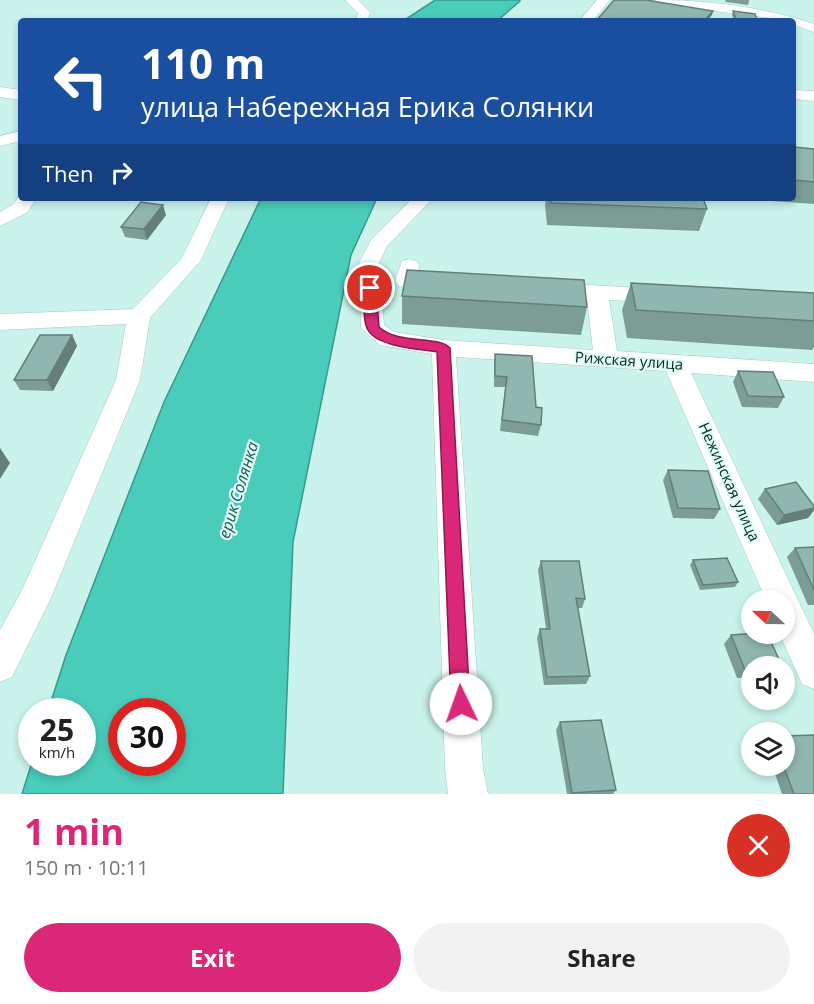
<!DOCTYPE html>
<meta charset="utf-8">
<style>
body{margin:0;font-family:"Open Sans",sans-serif;background:#f2f2f2;color:#222;height:100vh;display:flex;flex-direction:column;font-size:22px;white-space:nowrap}
*{box-sizing:border-box;margin:0}
p{font-size:20px;color:#767676}
.icon{flex:none;width:33px;height:33px;fill:none;stroke:currentColor;stroke-width:2;stroke-linecap:round;stroke-linejoin:round}
.map{position:relative;height:794px;overflow:hidden}
.sheet{display:flex;flex-direction:column;background:#fff;flex:1}
.sheet>*{flex:none}
.hud{position:absolute;left:18px;top:18px;width:778px;height:183px;border-radius:6px;box-shadow:0 3px 9px #0003;background:#1a4fa0;color:#fff;overflow:hidden}
.needle{width:39px;rotate:292deg}
.tools{position:absolute;left:741px;top:590px;display:grid;gap:12px}
.tools a{display:grid;place-items:center;width:54px;height:54px;border-radius:50%;background:#fff;box-shadow:0 3px 9px #0003;font-size:30px}
.speed{position:absolute;left:18px;top:698px;display:flex;gap:12px;font-size:30px;font-weight:700;text-align:center}
.speed>*{display:grid;place-content:center;width:78px;height:78px;border-radius:50%;background:#fff;box-shadow:0 3px 9px #0003;line-height:1}
.speed small{font-size:15px;font-weight:400}
.speed .limit{border:9px solid #d22;background:#fff;color:#111}
.pin{position:absolute;display:grid;place-items:center;width:51px;height:51px;color:#fff;margin:-26px;border:3px solid #fff;border-radius:50%;box-shadow:0 2px 6px #0007}
.me{position:absolute;width:66px;margin:-33px;rotate:357deg;stroke-linejoin:round;filter:drop-shadow(0 0 4px #0008)}
.turn{display:flex;align-items:center;gap:21px;height:126px;padding:0 24px;font-size:27px}
.turn .icon{width:78px;height:78px;stroke-width:2.5}
.turn b{display:block;font-size:42px;line-height:51px}
.then{display:flex;align-items:center;height:57px;padding:0 24px;background:#0003;gap:12px;font-size:22px}
.round{display:grid;place-items:center;flex:none;width:63px;height:63px;border-radius:32px;background:#f2f2f2}
.overview{display:flex;align-items:center;justify-content:space-between;height:102px;padding:0 24px}
h1{font-size:36px;font-weight:700;line-height:45px;color:#db2777}
.button{display:flex;gap:12px;margin-top:auto;padding:12px 24px}
.button a{flex:1;height:69px;border-radius:36px;background:#db2777;color:#fff;font-size:24px;font-weight:700;line-height:69px;text-align:center}
.button a+a{background:#f2f2f2;color:#222}
.map>svg:first-child{display:block}
.water{fill:#49ccba;stroke:#38998c;stroke-width:1.5;fill-rule:evenodd}
.lines{fill:none;stroke-linecap:round;stroke-linejoin:round}
.minor-casing{stroke:#a3cbc4;stroke-width:1}
.minor{fill:#fff;fill-rule:evenodd}
.wall{fill:#7b9d96}
.shaded-wall{fill:#647f7a}
.building{fill:#8fb6af;stroke:#647f7a;stroke-width:1.5}
.route{fill:#db2777;stroke:#8e194d;stroke-width:1.5}
.labels{text-anchor:middle;stroke-width:4.5;stroke-linejoin:round;paint-order:stroke}
.street-label{font-size:15px;fill:#12221f;stroke:#ddfff8}
.water-label{font-size:16px;font-style:italic;fill:#21574f;stroke:#ddfff8}
</style>
<div class="map">
<svg width="814" height="794" viewBox="0 0 814 794">
<rect width="100%" height="100%" fill="#caf3eb"/>
<g class="water">
<polygon points="435,0 519,0 520,1 497,21 403,21"/>
<path d="M 261,198 L 377,198 L 351,255 L 293,542 L 283,794 L 22,794 L 32,762 L 82,762 L 82,711 L 48,711 L 66,655 L 164,402 ZM 122,711 L 172,711 L 172,762 L 122,762 Z"/>
</g>
<g class="lines">
<g class="minor-casing">
<g id="minor">
<polygon points="345,0 358,0 370,12 368,21 356,21 358,13"/>
<polygon points="597,0 610,0 592,21 579,21"/>
<path d="M 655,0 C 708,0 763,7 814,24 L 814,32 L 794,25 L 794,21 L 661,4 Z"/>
<polygon points="0,87 21,90 21,100 0,97"/>
<polygon points="794,90 814,91 814,101 794,99"/>
<polygon points="21,131 21,141 0,146 0,136"/>
<polygon points="20,194 21,198 36,198 28,212 0,226 0,212 14,204"/>
<polygon points="211,198 229,198 201,260 150,318 140,380 51,598 12,677 0,682 0,630 23,588 116,380 126,324 0,330 0,314 133,309 182,258"/>
<polygon points="413,198 433,198 387,246 379,263 384,325 394,332 444,340 593,350 587,299 543,295 540,290 543,285 551,283 662,289 670,291 673,296 670,301 662,303 609,300 617,351 814,364 814,382 691,373 814,634 814,689 802,684 779,633 784,633 784,600 766,600 666,371 456,357 483,768 488,794 448,794 445,768 432,354 380,345 361,328 359,263 371,240"/>
<polygon points="409,259 416,261 419,265 418,275 436,278 439,283 436,288 428,290 398,286 395,281 402,261"/>
</g>
</g>
<use href="#minor" class="minor"/>
</g>
<g class="wall">
<polygon points="725,0 749,0 749,1 748,5 726,2"/>
<polygon points="733,11 758,21 734,21 732,15"/>
<polygon points="794,147 814,149 814,204 732,198 794,198"/>
<polygon points="546,198 703,198 707,209 699,231 547,225 545,206"/>
<polygon points="166,215 147,240 125,237 121,227"/>
<polygon points="631,283 814,293 814,347 812,350 627,338 622,310"/>
<polygon points="402,296 587,307 581,335 402,324"/>
<polygon points="72,335 77,346 53,391 20,390 14,380"/>
<polygon points="495,354 536,407 541,425 538,436 500,431 505,387 494,387 494,364"/>
<polygon points="738,371 784,397 778,408 742,407 733,382"/>
<polygon points="668,470 720,509 714,519 673,518 663,480"/>
<polygon points="765,489 814,506 814,510 808,518 777,525 758,499"/>
<polygon points="814,547 814,605 808,605 787,557 795,548"/>
<polygon points="693,560 738,582 735,587 700,590 690,565"/>
<polygon points="541,561 585,599 582,608 577,608 590,676 586,684 544,685 537,638 540,629 546,629 538,570"/>
<polygon points="731,635 752,666 752,677 737,678 724,644"/>
<polygon points="560,722 616,790 613,794 567,794 556,730"/>
<polygon points="772,765 784,765 814,794 782,794"/>
</g>
<g class="shaded-wall">
<polygon points="713,11 712,15 707,21 704,21"/>
<polygon points="163,205 166,215 147,240 144,229"/>
<polygon points="72,335 77,346 53,391 47,380"/>
<polygon points="0,448 10,463 0,479"/>
<polygon points="814,508 814,510 808,518 777,525 784,515"/>
</g>
<g class="building">
<polygon points="614,0 646,0 713,11 704,21 596,21"/>
<polygon points="733,11 755,14 758,21 737,21"/>
<polygon points="794,147 814,149 814,182 794,180"/>
<polygon points="550,198 703,198 707,209 551,203"/>
<polygon points="141,202 163,205 144,229 121,227"/>
<polygon points="407,270 584,280 587,307 402,296"/>
<polygon points="631,283 814,293 814,321 636,310"/>
<polygon points="40,335 72,335 47,380 14,380"/>
<polygon points="495,354 532,356 536,407 542,408 541,425 502,420 507,377 495,376"/>
<polygon points="738,371 773,372 784,397 748,396"/>
<polygon points="668,470 708,471 720,509 678,508"/>
<polygon points="796,482 814,506 814,508 784,515 765,489"/>
<polygon points="814,547 814,590 795,548"/>
<polygon points="727,558 738,582 703,585 693,560"/>
<polygon points="541,561 579,561 585,599 576,598 590,676 547,677 540,629 550,629"/>
<polygon points="758,633 767,633 782,666 752,666 752,670 745,670 731,635"/>
<polygon points="601,720 616,790 572,793 560,722"/>
<polygon points="814,735 814,794 794,794 783,765 784,765 784,736"/>
</g>
<path class="route" d="M 370,285 L 376,288 L 379,327 C 398,345 438,335 450,348 L 470,704 L 468,711 L 461,714 L 454,711 L 451,704 L 437,352 C 420,349 377,347 368,330 C 362,320 365,300 364,288 Z"/>
<g class="labels">
<g class="street-label">
<text transform="translate(629 361) rotate(4)" y="5">Рижская улица</text>
<text transform="translate(729 482) rotate(66)" y="5">Нежинская улица</text>
</g>
<g class="water-label">
<text transform="translate(238 490) rotate(-73)" y="6">ерик Солянка</text>
</g>
</g>
</svg>
<div class="tools">
<a><svg class="needle" viewBox="-14 -14 28 28"><path d="M0-13l5 13h-10z" fill="#e53935"/><path d="M0 13l5-13h-10z" fill="#767676"/></svg></a>
<a><svg class="icon" aria-label="sound" viewBox="0 0 24 24"><path d="M4 9h4l5-4v14l-5-4H4zM17 9q2 3 0 6"/></svg></a>
<a><svg class="icon" aria-label="layers" viewBox="0 0 24 24"><path d="M12 4l9 5-9 5-9-5zM3 14l9 5 9-5"/></svg></a>
</div>
<div class="speed"><div>25<small>km/h</small></div><div class="limit">30</div></div>
<div class="pin" style="left:370px;top:288px;background:#d93025"><svg class="icon" aria-label="arrive" viewBox="0 0 24 24"><path d="M6 21V4h12l-3 4 3 4H6"/></svg></div>
<svg class="me" style="left:461px;top:704px" viewBox="-20 -20 40 40"><circle r="19" fill="#fff"/><path d="M0-13L10 11 0 6-10 11z" fill="#db2777"/></svg>
<div class="hud">
<div class="turn"><svg class="icon" aria-label="left" viewBox="0 0 24 24"><path d="M17 20v-9H6M10 6l-5 5 5 5"/></svg><div><b>110 m</b>улица Набережная Ерика Солянки</div></div>
<div class="then">Then<svg class="icon" aria-label="right" viewBox="0 0 24 24"><path d="M7 20v-9h11M14 6l5 5-5 5"/></svg></div>
</div>
</div>
<section class="sheet">
<div class="overview"><div><h1>1 min</h1><p>150 m · 10:11</p></div><a class="round" style="background:#d93025;color:#fff"><svg class="icon" aria-label="close" viewBox="0 0 24 24"><path d="M6 6l12 12M18 6L6 18"/></svg></a></div>
<div class="button"><a>Exit</a><a>Share</a></div>
</section>
